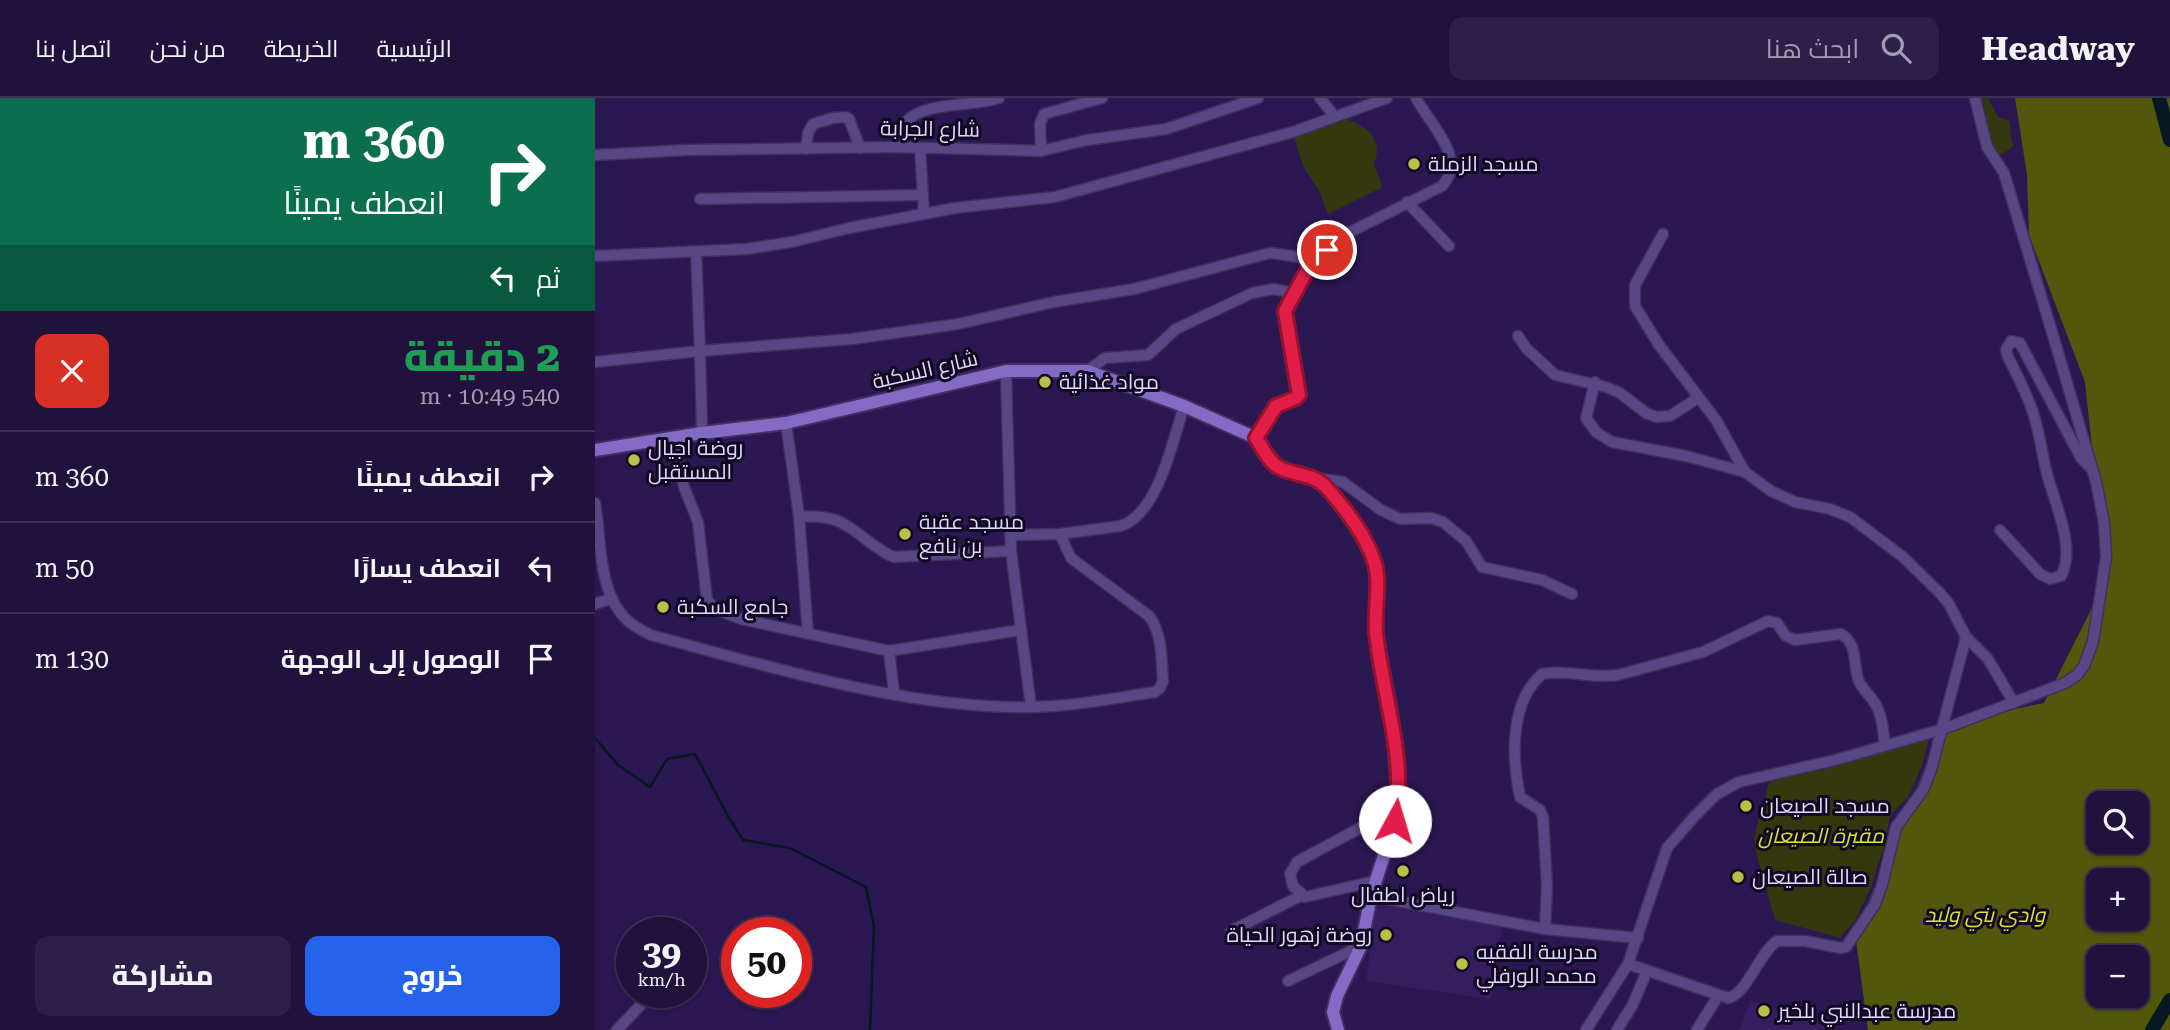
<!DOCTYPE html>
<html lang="ar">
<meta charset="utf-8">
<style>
body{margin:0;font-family:"Roboto Serif",Cairo,serif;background:#2d1f48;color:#f1f3f6;direction:rtl;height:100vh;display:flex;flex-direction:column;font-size:26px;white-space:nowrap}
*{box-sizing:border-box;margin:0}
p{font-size:23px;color:#a29db0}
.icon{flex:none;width:38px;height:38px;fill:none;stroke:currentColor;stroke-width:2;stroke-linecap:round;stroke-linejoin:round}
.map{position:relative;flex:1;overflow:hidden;direction:ltr}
.drawer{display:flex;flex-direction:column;background:#20113d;width:595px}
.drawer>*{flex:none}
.hud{background:#0b6e4f;color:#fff;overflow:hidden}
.controls{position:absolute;left:1491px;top:693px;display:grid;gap:14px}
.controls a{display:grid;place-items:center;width:63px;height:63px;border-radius:14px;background:#20113d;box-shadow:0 2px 5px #0004,0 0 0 2px #3d3157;font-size:35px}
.speed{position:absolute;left:21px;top:819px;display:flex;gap:14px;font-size:35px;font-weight:700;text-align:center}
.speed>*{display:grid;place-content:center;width:91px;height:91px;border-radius:50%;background:#20113d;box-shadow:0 2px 5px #0004,0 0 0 2px #3d3157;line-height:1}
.speed small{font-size:18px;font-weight:400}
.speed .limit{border:10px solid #d22;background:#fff;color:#111}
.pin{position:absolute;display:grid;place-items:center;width:60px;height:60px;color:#fff;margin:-30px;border:4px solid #fff;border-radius:50%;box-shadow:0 2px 7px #0007}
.me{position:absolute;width:77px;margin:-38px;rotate:6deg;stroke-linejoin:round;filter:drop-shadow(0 0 5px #0008)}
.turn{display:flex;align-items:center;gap:24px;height:147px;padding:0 35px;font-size:32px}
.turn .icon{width:91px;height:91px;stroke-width:2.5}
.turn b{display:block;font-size:49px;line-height:60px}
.then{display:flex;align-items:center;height:66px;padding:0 35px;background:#0003;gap:14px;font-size:26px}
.round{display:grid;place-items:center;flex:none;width:74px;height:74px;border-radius:14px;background:#2d1f48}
.headline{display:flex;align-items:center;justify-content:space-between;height:119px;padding:0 35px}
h1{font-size:42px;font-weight:800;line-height:52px;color:#1e9e55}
.button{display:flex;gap:14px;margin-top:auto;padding:14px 35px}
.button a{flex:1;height:80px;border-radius:14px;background:#2563eb;color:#fff;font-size:28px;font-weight:800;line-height:80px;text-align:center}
.button a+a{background:#2d1f48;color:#f1f3f6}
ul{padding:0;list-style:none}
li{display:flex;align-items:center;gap:21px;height:91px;padding:0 35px;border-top:2px solid #3d3157}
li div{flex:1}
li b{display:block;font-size:26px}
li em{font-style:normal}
header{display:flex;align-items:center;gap:42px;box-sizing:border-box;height:98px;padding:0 35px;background:#20113d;border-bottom:2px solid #3d3157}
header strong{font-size:33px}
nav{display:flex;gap:38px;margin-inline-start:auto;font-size:24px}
.search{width:490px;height:63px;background:#2d1f48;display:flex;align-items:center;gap:18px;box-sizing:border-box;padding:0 24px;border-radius:14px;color:#a29db0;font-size:26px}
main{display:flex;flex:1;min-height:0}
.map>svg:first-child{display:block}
.built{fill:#351e60}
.green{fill:#34380e}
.forest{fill:#51570b;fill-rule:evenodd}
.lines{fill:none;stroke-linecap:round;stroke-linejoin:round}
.stream{stroke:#061822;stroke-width:2.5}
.river{stroke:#061822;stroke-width:14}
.minor-casing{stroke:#412f61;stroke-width:13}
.major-casing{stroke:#412f61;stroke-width:16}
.minor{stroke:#584785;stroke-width:10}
.major{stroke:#836ac5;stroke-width:12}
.route-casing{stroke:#92132f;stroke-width:18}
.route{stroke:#e11d48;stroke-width:12}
.poi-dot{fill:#b5c249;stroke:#110922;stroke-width:2.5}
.labels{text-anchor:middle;stroke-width:6;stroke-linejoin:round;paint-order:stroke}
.street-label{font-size:21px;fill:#dfd7fc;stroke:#110922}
.poi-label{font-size:21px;fill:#dfd7fc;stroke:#110922;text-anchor:start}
.park-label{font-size:21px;font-style:italic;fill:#d5e533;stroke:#110922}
</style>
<header>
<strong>Headway</strong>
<div class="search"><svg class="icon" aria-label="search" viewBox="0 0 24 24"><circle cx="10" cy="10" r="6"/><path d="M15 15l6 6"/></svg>ابحث هنا</div>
<nav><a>الرئيسية</a><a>الخريطة</a><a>من نحن</a><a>اتصل بنا</a></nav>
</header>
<main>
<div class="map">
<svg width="1575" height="932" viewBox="0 0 1575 932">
<rect width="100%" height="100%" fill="#2b1751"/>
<g class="built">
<polygon points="782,802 907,827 896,901 771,883"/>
<polygon points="1155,902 1241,932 1144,932"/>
</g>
<g class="green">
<polygon points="1393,0 1403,19 1415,23 1416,42 1419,48 1403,59 1389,25 1389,6 1385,5 1385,1"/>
<path d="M 751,21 C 773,29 789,41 779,67 L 788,89 L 733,116 L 724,93 L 709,70 L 699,39 Z"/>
<polygon points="1334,640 1327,667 1314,698 1295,718 1289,749 1276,789 1261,821 1245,840 1180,822 1162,758 1159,739 1175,681"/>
</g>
<path class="forest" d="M 1420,0 L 1575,0 L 1575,932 L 1273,932 L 1260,835 L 1349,626 L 1449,605 L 1511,482 L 1490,284 L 1434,137 L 1432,77 ZM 1503,705 L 1542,705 L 1542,744 L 1503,744 ZM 1503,782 L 1542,782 L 1542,821 L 1503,821 ZM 1503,859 L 1542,859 L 1542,898 L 1503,898 Z"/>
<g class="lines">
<polyline class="stream" points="0,640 23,667 55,689 72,661 100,656 134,720 148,742 195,750 271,789 279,829 275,932"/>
<g class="river">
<polyline points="1564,0 1575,42"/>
<polyline points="1557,932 1575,902"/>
</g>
<g class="minor-casing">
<g id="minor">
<polyline points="725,0 740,19"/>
<path d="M 302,49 C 304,42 305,33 309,27 C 323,3 379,9 404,0"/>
<polyline points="325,50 329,116"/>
<polyline points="211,51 213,35 218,26 238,20 251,19 254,21 265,50"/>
<polyline points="446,53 445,26 449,16 507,0"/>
<polyline points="0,57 92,52 302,49 446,53 492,42 571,31 663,0"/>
<polyline points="105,101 327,97"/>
<polyline points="812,104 854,148"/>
<polyline points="0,158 151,151 197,144 254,130 360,110 460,99 698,34 792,0"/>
<polyline points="923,238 931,250 960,277 1011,289 1025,295 1051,315 1061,319 1075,318 1103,300"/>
<polyline points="0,264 105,253 101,154"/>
<polyline points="411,273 416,453 436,609"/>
<polyline points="492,273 510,260 553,257 581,231 657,195 679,191 699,195"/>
<polyline points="1000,284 991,320 1001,334 1017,344 1091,358 1150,374"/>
<polyline points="191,325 204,418 213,536"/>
<polyline points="107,335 105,253 257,241 363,226 459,204 539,191 675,155 704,159 715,167"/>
<polyline points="77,340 89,389 103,424 112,502 120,511 146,521 294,553 425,532"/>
<path d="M 661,340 L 681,308 C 688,303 699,304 703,297 L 690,213 L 715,167 L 749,137 L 847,88 C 873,60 835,27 821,0"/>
<polyline points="721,380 748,384 786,412 805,421 836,420 848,424 871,443 887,469 947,482 977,496"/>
<path d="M 0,405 C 7,444 2,500 37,526 C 43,531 50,534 56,537 C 175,569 316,612 439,609 C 480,608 520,600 560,594 L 565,590 L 568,583 C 566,562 568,536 554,518 L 476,460 L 465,436"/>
<path d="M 204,418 C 215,419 227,418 237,421 C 261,428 277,451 299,459 L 416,453"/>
<path d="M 1405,432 L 1445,476 L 1455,481 L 1466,478 C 1482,449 1458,402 1451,372 C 1446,351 1444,329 1436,309 C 1430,292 1421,275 1413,259 L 1411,252 L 1416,243 L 1425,245 L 1486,360 L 1496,370"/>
<path d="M 415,437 L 465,436 L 525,428 C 563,417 578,342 589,308"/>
<polyline points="0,506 17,500"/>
<polyline points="1371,539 1393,561 1419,605"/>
<polyline points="294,553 299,595"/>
<polyline points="780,783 710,799 698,788 695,776 702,764 765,730 800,723"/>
<polyline points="776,798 950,831"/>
<polyline points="636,833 707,797"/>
<path d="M 1043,840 L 950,831 L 952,788 L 948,719 L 945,712 L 925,699 C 917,660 914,605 947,576 C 972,571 997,581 1023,577 L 1108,554 L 1173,523 L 1182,525 L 1191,538 L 1200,542 L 1246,536 C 1263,546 1258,564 1263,581 C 1267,592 1277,598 1282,609 C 1288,620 1288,635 1290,647"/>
<path d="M 1033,866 L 1133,900 C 1152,896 1164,855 1182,843 L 1210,843 L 1246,850 L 1251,849 L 1280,806 L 1287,787 L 1301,729 L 1328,692 L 1336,672 L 1371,539 L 1354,506 L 1345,495 L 1308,459 L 1255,419 L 1235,411 L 1200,404 L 1176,393 L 1150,374 L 1121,322 L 1064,247 L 1040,208 L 1040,187 L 1068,136"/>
<polyline points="693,883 766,848"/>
<polyline points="22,932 58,894"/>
<polyline points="991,932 1033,866 1072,750 1099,719 1122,696 1144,684 1240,662 1348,631 1470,585 1482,577 1489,568 1498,543 1511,459 1509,425 1501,384 1460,244 1409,75 1392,49 1380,0"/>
<polyline points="1022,932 1037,908 1052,873"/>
<polyline points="1102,932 1123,898"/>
</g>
</g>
<g class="major-casing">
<polyline id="major" points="0,352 107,335 191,325 411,273 492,273 589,308 661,340 682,369 717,379 730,387 760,427 778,459 782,472 781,536 796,613 804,698 800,723 776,798 766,848 742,898 738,914 743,932"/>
</g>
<use href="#minor" class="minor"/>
<use href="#major" class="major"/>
</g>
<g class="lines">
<g class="route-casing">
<path id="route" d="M 732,152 L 715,167 L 690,213 L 704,297 L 701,300 L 681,308 L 661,340 C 667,349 674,364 683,369 C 699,378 718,375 731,389 C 749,409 769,435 778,460 C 787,482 779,510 781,534 C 787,597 812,658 800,723"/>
</g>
<use href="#route" class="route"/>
</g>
<g class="poi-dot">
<circle cx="819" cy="66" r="7"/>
<circle cx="450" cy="284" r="7"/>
<circle cx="39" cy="362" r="7"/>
<circle cx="310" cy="436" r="7"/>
<circle cx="68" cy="509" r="7"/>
<circle cx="1151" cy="708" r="7"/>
<circle cx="808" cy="773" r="7"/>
<circle cx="1143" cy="779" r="7"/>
<circle cx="791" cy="837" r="7"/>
<circle cx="867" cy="866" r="7"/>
<circle cx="1169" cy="913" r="7"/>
</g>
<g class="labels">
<g class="street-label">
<text transform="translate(335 31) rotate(1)" y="7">شارع الجرابة</text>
<text transform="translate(330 272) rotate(-13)" y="7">شارع السكبة</text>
</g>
<g class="poi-label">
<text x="833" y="73">مسجد الزملة</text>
<text x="464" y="291">مواد غذائية</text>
<text x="53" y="357">روضة اجيال<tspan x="53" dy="24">المستقبل</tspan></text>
<text x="324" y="431">مسجد عقبة<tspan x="324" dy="24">بن نافع</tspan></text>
<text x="82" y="516">جامع السكبة</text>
<text x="1165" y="715">مسجد الصيعان</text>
<text x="1157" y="786">صالة الصيعان</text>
<text x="808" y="804" text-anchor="middle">رياض اطفال</text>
<text x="777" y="844" text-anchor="end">روضة زهور الحياة</text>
<text x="881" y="861">مدرسة الفقيه<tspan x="881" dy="24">محمد الورفلي</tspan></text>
<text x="1183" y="920">مدرسة عبدالنبي بلخير</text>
</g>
<g class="park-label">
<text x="1226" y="745">مقبرة الصيعان</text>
<text x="1390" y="824">وادي بني وليد</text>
</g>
</g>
</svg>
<div class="controls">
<a><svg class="icon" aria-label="search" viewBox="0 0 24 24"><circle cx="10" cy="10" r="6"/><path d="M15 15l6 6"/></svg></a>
<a>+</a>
<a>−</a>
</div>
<div class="speed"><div>39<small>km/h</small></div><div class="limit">50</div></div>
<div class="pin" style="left:732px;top:152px;background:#d93025"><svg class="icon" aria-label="arrive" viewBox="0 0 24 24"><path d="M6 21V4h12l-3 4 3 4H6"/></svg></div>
<svg class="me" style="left:800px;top:723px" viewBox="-20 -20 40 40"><circle r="19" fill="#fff"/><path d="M0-13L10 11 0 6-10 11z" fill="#e11d48"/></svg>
</div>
<section class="drawer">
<div class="hud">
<div class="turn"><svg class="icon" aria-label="right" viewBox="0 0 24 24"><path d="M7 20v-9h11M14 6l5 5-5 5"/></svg><div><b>360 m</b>انعطف يمينًا</div></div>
<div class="then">ثم<svg class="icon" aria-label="left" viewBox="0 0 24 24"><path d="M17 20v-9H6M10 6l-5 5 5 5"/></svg></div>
</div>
<div class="headline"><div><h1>2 دقيقة</h1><p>540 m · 10:49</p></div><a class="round" style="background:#d93025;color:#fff"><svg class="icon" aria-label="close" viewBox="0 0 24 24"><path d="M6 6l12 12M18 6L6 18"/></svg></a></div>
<ul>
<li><svg class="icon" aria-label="right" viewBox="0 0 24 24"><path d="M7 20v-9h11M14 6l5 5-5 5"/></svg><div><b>انعطف يمينًا</b></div><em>360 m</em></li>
<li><svg class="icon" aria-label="left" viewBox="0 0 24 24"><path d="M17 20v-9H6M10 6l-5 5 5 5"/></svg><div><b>انعطف يسارًا</b></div><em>50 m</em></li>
<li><svg class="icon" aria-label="arrive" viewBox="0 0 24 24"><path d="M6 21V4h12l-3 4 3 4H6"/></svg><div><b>الوصول إلى الوجهة</b></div><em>130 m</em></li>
</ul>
<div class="button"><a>خروج</a><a>مشاركة</a></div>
</section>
</main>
